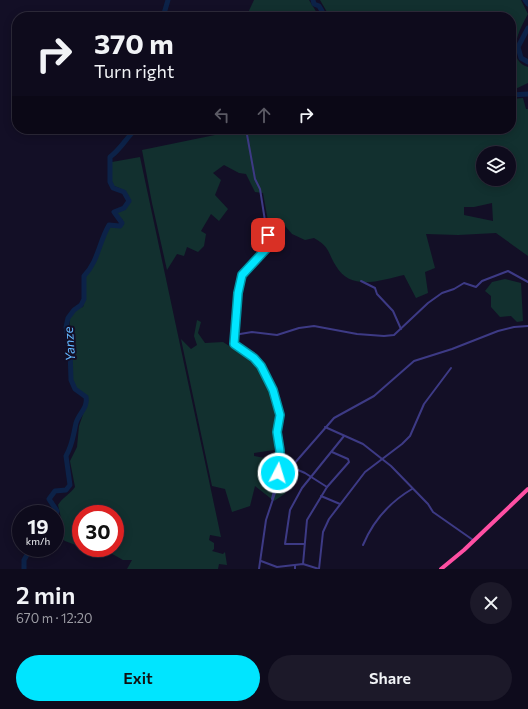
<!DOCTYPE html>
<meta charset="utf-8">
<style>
body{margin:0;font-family:Commissioner,sans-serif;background:#1c1929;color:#f1f3f6;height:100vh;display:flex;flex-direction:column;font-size:15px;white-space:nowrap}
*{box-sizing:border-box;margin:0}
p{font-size:13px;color:#9b9ba3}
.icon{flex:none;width:22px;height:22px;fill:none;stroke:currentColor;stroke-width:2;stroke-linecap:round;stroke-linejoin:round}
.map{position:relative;height:569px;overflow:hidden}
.sheet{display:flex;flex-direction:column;background:#0e0b1c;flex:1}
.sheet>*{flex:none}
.guide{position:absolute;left:12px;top:12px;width:504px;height:122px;border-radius:16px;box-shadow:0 2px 10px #0003,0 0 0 1px #2e2b3b;background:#0e0b1c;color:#f1f3f6;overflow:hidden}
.buttons{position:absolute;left:476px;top:146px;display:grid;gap:8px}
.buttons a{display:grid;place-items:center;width:40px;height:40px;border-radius:50%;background:#0e0b1c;box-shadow:0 2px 10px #0003,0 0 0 1px #2e2b3b;font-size:20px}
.speed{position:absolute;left:12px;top:505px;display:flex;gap:8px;font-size:20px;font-weight:700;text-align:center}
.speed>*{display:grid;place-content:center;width:52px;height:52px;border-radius:50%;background:#0e0b1c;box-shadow:0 2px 10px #0003,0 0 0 1px #2e2b3b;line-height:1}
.speed small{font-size:10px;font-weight:400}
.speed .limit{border:6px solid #d22;background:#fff;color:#111}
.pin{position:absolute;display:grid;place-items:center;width:34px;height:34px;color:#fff;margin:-17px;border-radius:8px;box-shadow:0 2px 6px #0006}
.me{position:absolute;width:44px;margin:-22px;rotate:5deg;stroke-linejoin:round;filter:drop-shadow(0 0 3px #0008)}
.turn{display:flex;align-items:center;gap:14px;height:84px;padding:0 16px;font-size:18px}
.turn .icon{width:52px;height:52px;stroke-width:2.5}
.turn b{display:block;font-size:28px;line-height:34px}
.lanes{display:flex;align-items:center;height:38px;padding:0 16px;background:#0003;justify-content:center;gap:20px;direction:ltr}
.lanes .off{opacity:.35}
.round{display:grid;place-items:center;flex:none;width:42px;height:42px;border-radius:21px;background:#1c1929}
.summary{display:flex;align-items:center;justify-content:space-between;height:68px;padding:0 16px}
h1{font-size:24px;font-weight:600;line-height:30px}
.action{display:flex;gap:8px;margin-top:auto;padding:8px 16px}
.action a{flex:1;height:46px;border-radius:24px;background:#00e5ff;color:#111;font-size:16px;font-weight:600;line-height:46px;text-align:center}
.action a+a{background:#1c1929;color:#f1f3f6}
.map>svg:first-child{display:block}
.green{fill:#12302f;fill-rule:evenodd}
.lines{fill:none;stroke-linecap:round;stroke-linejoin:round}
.river{stroke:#0c2248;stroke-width:5}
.street{stroke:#3d3a85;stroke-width:2}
.highway{stroke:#ff4fa3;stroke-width:4}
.route-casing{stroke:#0095a6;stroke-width:10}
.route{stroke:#00e5ff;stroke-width:7}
.labels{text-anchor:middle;stroke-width:4;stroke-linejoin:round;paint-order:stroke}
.water-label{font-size:13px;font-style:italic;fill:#62b6ff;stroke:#130f26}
</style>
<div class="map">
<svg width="528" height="569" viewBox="0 0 528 569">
<rect width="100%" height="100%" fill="#130f26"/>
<g class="green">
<polygon points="254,0 309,0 317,13 317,17 246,17"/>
<path d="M 320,0 L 521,0 L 528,14 C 520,28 504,59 528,67 L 528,83 L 511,91 L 511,17 L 327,17 L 327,12 Z"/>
<path d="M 523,98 L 526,109 L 528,109 L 528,256 L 496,233 L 458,235 L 426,234 L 435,268 L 425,272 L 428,293 L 416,298 L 404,275 C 381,280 351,292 336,266 C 327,252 331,248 314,238 L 305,240 L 292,234 L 280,220 L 268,221 L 263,193 L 255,192 L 246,174 L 239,173 L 224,165 L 213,173 L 221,180 L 215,195 L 228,209 L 219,221 L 211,214 L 201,231 L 206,234 L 204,246 L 198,252 L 187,247 L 184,256 L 177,254 L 167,270 L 152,203 L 142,150 L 244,129 L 511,129 L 511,99 ZM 483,153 L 509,153 L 509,179 L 483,179 ZM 492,203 L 493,221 L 464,215 L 464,207 L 474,207 Z"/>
<path d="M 140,157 L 221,537 L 210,535 L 209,540 L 214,543 L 214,549 L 212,551 L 223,554 L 225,552 L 227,565 L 219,564 L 218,569 L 127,569 L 132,560 L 123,560 L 107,551 L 91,548 L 115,548 L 115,514 L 81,514 L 81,547 L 65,541 L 55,534 L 55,520 L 61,518 L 58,505 C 63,497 70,494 75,487 L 70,461 L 77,447 L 79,426 L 88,400 L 87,396 L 76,388 L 72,380 L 71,349 L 69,339 L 70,317 L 78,308 L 83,307 L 85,300 L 86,276 C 100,262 100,243 110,226 L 120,228 L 124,224 L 122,219 L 116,214 L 116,212 L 125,209 L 130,201 C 129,192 123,189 114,186 L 111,179 L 112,162 Z"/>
<polygon points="505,279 521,283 523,321 517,322 511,316 500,317 491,307 491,296 485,291 492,282"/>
<polygon points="197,320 201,322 198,333 205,343 223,342 242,354 259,368 268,386 275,409 274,450 254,453 254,456 265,458 263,463 268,466 264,473 267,479 286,493 274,501 255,486 250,506 232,512 225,489 212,486 181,339 191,349 197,345 194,336"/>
</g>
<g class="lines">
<g class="river">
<polyline points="313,0 314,4 319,6 322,11 321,17"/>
<polyline points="525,0 528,4"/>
<polyline points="163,17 168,0"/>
<polyline points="528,28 518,47 521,58 528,62"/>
<polyline points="511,95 528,94"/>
<path d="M 55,516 L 57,511 L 49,499 L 55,491 L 66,490 L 70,485 L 66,456 C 73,444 73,436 76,423 C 79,413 88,408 86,397 L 75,389 L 71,380 L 70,350 L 66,327 L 68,318 L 74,310 L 81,305 L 84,299 L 84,276 C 98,262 99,242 109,225 L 120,226 L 122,223 L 114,212 L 124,208 L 129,201 L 124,192 L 113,188 L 110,182 L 110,157 C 121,149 126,138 136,129"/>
<polyline points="24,569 24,560 31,548"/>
</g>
<g class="street">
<polyline points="246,129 255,179 260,189 268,240 267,248 242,275 238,293 234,344 254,358 261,366 273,390 278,408 280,415 277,432 280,451 278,473 272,499"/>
<polyline points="361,281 375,288 377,294 393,311 401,329"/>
<polyline points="234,335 252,332 277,335 299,328 314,326 357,334 384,336 394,335 428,303 442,293 454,289 464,283 476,287 482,281 508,271 528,282"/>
<polyline points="325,427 363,444 391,466 428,504 433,512 473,540"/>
<polyline points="291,467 305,473 327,487"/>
<polyline points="321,496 340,504"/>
<polyline points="304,544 285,544 290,510 302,488 344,436"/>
<path d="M 363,545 C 373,521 390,502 412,489"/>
<polyline points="261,561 277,567 303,564 319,569 323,532 329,519 365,472 402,444 410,436 424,404 451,368"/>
<polyline points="303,564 307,520 327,487 349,462 348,459 332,452"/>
<polyline points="295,565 295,569"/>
<polyline points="259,569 266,520 276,490 286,473 334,418 374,396 414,361 452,349 498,331 514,327 528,326"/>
</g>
<polyline class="highway" points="441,569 464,550 528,489"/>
</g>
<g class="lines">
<g class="route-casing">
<polyline id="route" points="268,235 267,248 242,275 238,293 234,344 254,358 261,366 273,390 280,415 277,432 280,451 278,473"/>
</g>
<use href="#route" class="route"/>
</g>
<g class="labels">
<g class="water-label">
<text transform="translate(69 344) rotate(-94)" y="5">Yanze</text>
</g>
</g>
</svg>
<div class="buttons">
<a><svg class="icon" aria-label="layers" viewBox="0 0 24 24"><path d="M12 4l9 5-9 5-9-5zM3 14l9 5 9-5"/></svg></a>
</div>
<div class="speed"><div>19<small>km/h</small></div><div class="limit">30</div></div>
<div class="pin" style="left:268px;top:235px;background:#d93025"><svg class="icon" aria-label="arrive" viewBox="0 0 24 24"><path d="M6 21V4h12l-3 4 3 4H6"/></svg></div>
<svg class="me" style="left:278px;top:473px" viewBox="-20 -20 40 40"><circle r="17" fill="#00e5ff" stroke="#fff" stroke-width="3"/><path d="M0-11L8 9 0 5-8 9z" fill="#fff"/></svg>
<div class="guide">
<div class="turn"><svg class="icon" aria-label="right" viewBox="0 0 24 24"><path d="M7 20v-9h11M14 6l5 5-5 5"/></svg><div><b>370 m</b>Turn right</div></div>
<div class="lanes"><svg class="icon off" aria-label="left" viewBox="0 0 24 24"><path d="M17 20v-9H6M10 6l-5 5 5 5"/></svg><svg class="icon off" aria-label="ahead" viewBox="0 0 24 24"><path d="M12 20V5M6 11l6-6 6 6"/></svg><svg class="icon" aria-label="right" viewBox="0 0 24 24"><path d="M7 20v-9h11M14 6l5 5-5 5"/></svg></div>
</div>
</div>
<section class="sheet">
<div class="summary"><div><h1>2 min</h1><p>670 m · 12:20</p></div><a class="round"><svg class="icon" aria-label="close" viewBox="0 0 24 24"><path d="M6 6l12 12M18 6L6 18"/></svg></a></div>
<div class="action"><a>Exit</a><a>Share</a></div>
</section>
